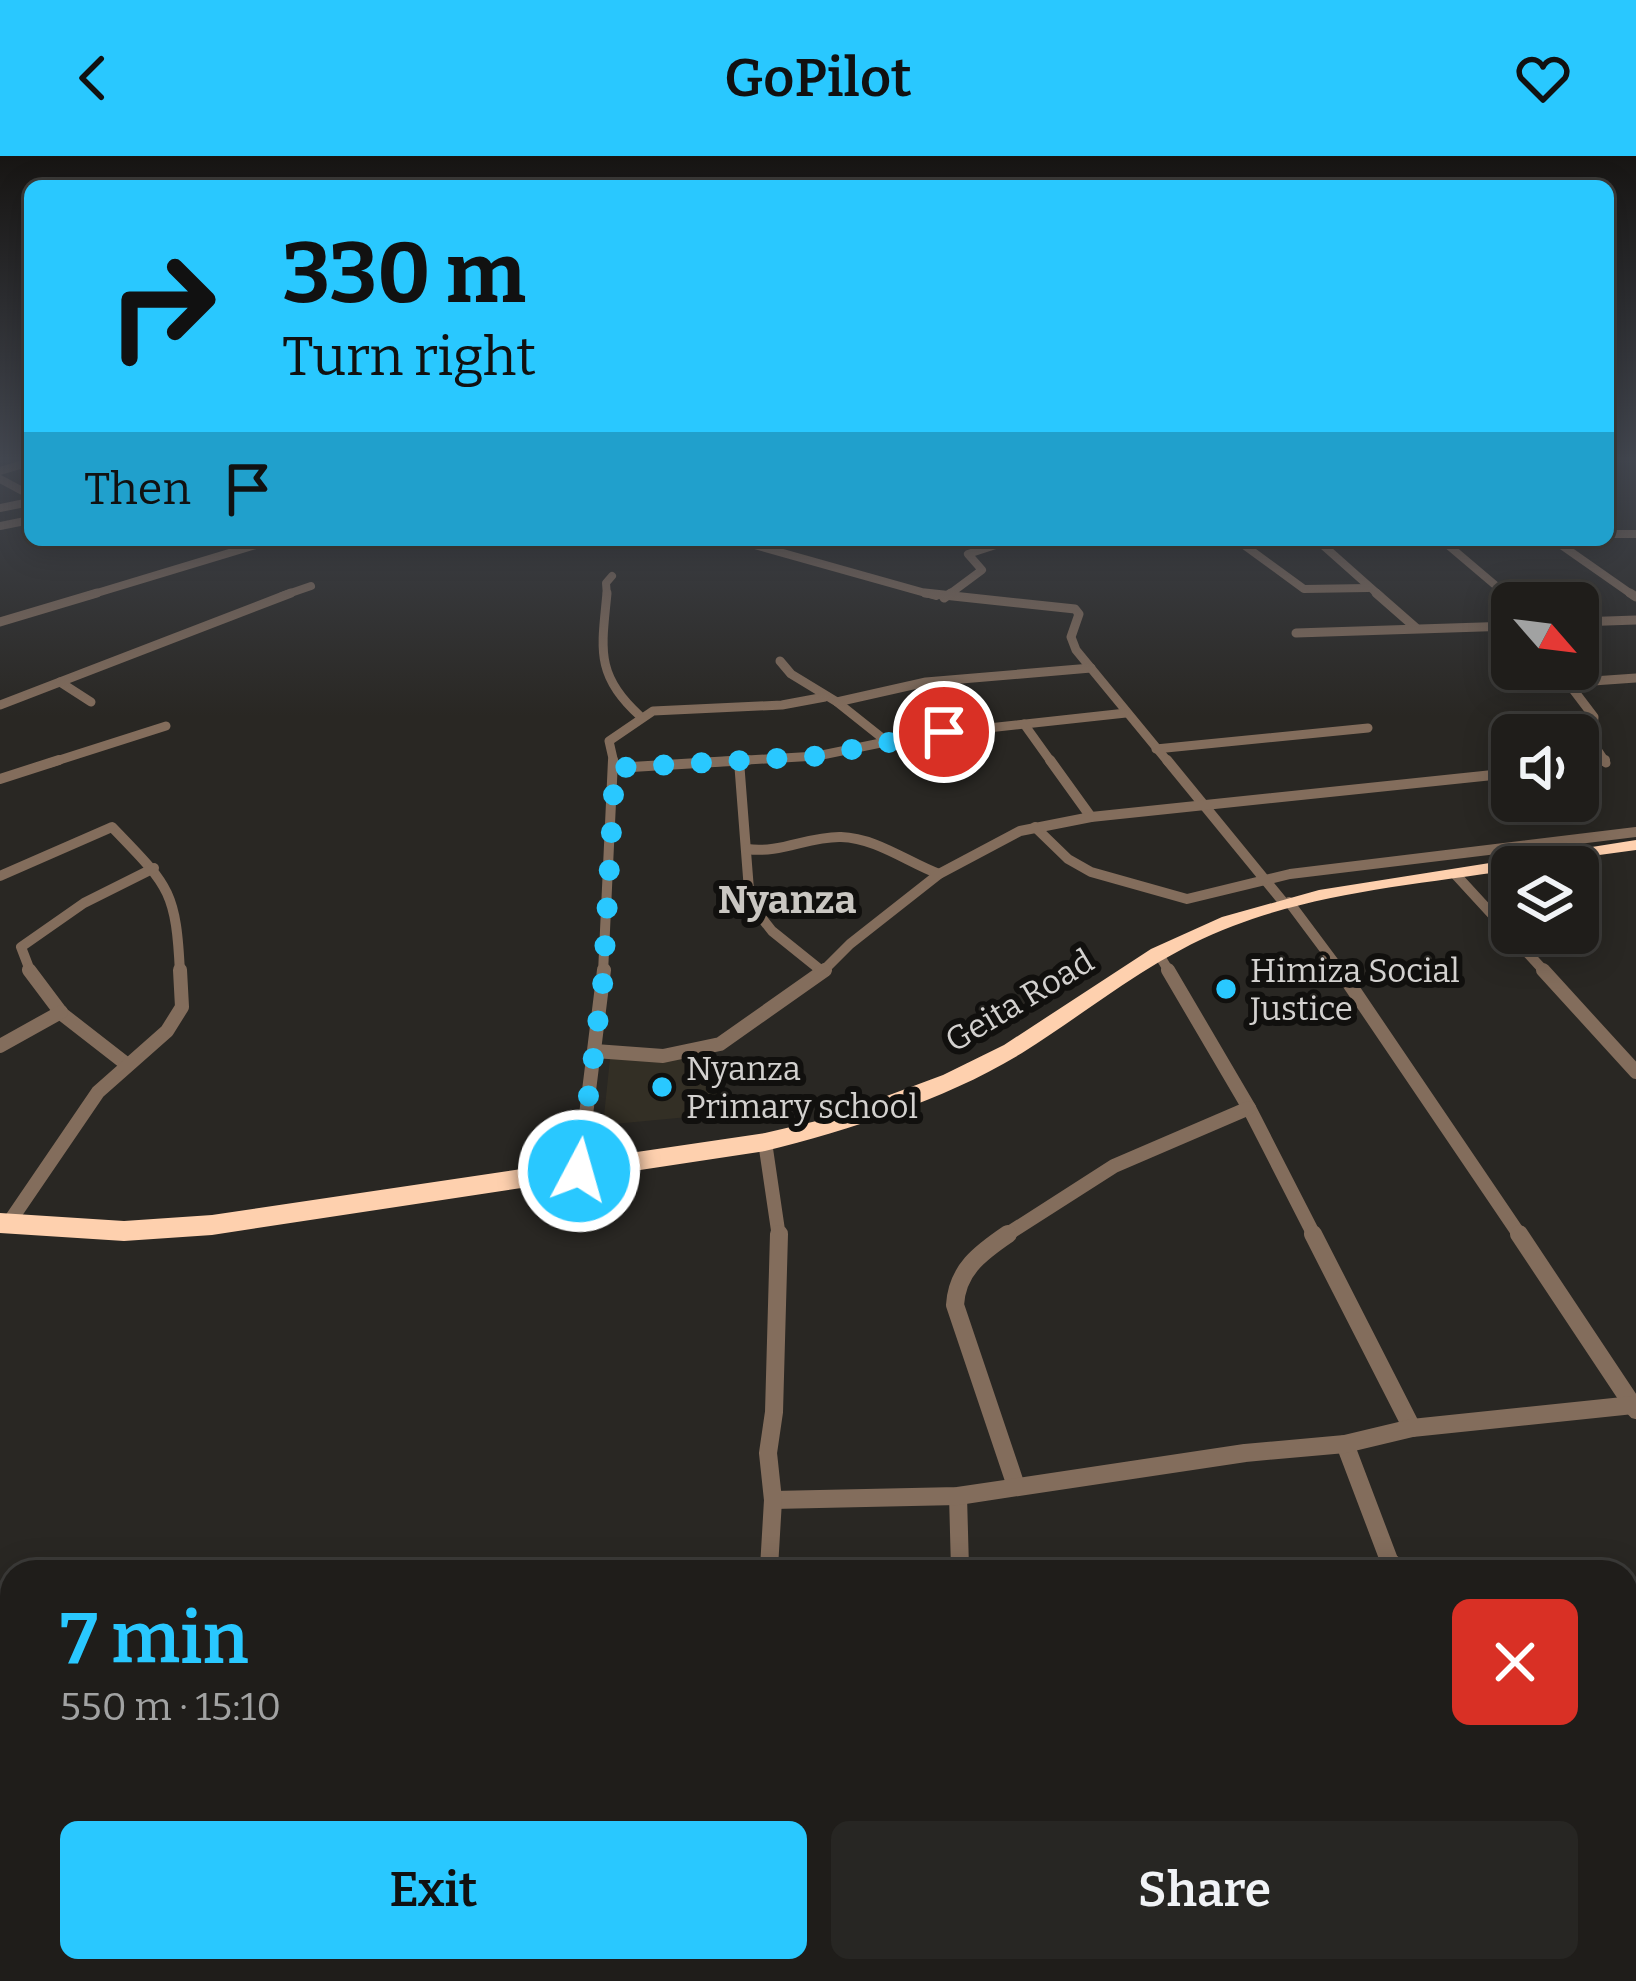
<!DOCTYPE html>
<meta charset="utf-8">
<style>
body{margin:0;font-family:Bitter,serif;background:#272623;color:#f1f3f6;height:100vh;display:flex;flex-direction:column;font-size:45px;white-space:nowrap}
*{box-sizing:border-box;margin:0}
p{font-size:39px;color:#a1a2a2}
.icon{flex:none;width:66px;height:66px;fill:none;stroke:currentColor;stroke-width:2;stroke-linecap:round;stroke-linejoin:round}
.map{position:relative;flex:1;overflow:hidden}
.panel{position:absolute;left:0px;top:1404px;width:1638px;height:423px;display:flex;flex-direction:column;background:#1f1d1a;border-radius:36px 36px 0 0;box-shadow:0 6px 30px #0003,0 0 0 3px #3c3b39}
.panel>*{flex:none}
.guide{position:absolute;left:24px;top:24px;width:1590px;height:366px;border-radius:18px;box-shadow:0 6px 30px #0003,0 0 0 3px #3c3b39;background:#29c8ff;color:#111;overflow:hidden}
.needle{width:78px;rotate:118deg}
.controls{position:absolute;left:1491px;top:426px;display:grid;gap:24px}
.controls a{display:grid;place-items:center;width:108px;height:108px;border-radius:18px;background:#1f1d1a;box-shadow:0 6px 30px #0003,0 0 0 3px #3c3b39;font-size:60px}
.pin{position:absolute;display:grid;place-items:center;width:102px;height:102px;color:#fff;margin:-51px;border:6px solid #fff;border-radius:50%;box-shadow:0 3px 12px #0007}
.me{position:absolute;width:132px;margin:-66px;rotate:6deg;stroke-linejoin:round;filter:drop-shadow(0 0 9px #0008)}
.turn{display:flex;align-items:center;gap:42px;height:252px;padding:0 60px;font-size:54px}
.turn .icon{width:156px;height:156px;stroke-width:2.5}
.turn b{display:block;font-size:84px;line-height:102px}
.then{display:flex;align-items:center;height:114px;padding:0 60px;background:#0003;gap:24px;font-size:45px}
.round{display:grid;place-items:center;flex:none;width:126px;height:126px;border-radius:18px;background:#272623}
.overview{display:flex;align-items:center;justify-content:space-between;height:204px;padding:0 60px}
h1{font-size:72px;font-weight:600;line-height:90px;color:#29c8ff}
.primary-button{display:flex;gap:24px;margin-top:auto;padding:24px 60px}
.primary-button a{flex:1;height:138px;border-radius:18px;background:#29c8ff;color:#111;font-size:48px;font-weight:600;line-height:138px;text-align:center}
.primary-button a+a{background:#272623;color:#f1f3f6}
header{display:flex;justify-content:space-between;align-items:center;height:156px;padding:0 60px;background:#29c8ff;color:#111;font-size:54px;font-weight:600}
.map>svg:first-child{display:block}
.built{fill:#332f25}
.lines{fill:none;stroke-linecap:round;stroke-linejoin:round}
.minor-far5{stroke:#836d5c;stroke-width:8}
.minor-far4{stroke:#836d5c;stroke-width:9}
.minor-far3{stroke:#836d5c;stroke-width:10}
.minor-far2{stroke:#836d5c;stroke-width:14}
.minor-far1{stroke:#836d5c;stroke-width:18}
.minor{stroke:#836d5c;stroke-width:22}
.highway{fill:#fed0ae;fill-rule:evenodd}
.route{stroke:#29c8ff;stroke-width:21;stroke-dasharray:0 37.8}
.poi-dot{fill:#29c8ff;stroke:#11100e;stroke-width:4.5}
.labels{text-anchor:middle;stroke-width:12;stroke-linejoin:round;paint-order:stroke}
.poi-label{font-size:33px;fill:#d3d1cf;stroke:#11100e;text-anchor:start}
.street-label{font-size:33px;fill:#d3d1cf;stroke:#11100e}
.quarter-label{font-size:39px;font-weight:bold;fill:#cac7c2;stroke:#11100e}
</style>
<header><svg class="icon" aria-label="back" viewBox="0 0 24 24"><path d="M15 5l-7 7 7 7"/></svg>GoPilot<svg class="icon" aria-label="heart" viewBox="0 0 24 24"><path d="M12 20l-8-8c-3-5 5-10 8-4 3-6 11-1 8 4z"/></svg></header>
<div class="map">
<svg width="1636" height="1825" viewBox="0 0 1636 1825">
<rect width="100%" height="100%" fill="#292723"/>
<polygon class="built" points="713,900 720,958 603,969 610,903"/>
<g class="lines">
<g class="minor-far5">
<polyline points="0,315 30,306"/>
<polyline points="0,323 30,339"/>
<polyline points="0,352 30,346"/>
<polyline points="0,370 30,364"/>
<polyline points="1608,378 1636,378"/>
<polyline points="737,384 936,440"/>
<polyline points="1237,384 1304,433 1368,432"/>
<polyline points="1317,384 1380,440"/>
<polyline points="1442,384 1508,440"/>
<polyline points="1554,384 1634,440"/>
<polyline points="87,440 259,388"/>
<polyline points="282,440 311,430"/>
<polyline points="607,440 606,427 612,420"/>
<polyline points="947,440 982,414 968,398 1011,384"/>
</g>
<g class="minor-far4">
<path d="M 607,437 C 602,491 594,519 640,560"/>
<polyline points="925,437 1075,453 1079,458 1071,481 1076,494 1169,607"/>
<polyline points="1376,437 1416,472"/>
<polyline points="1505,437 1517,447"/>
<polyline points="1630,437 1636,441"/>
<polyline points="944,442 951,437"/>
<polyline points="0,466 97,437"/>
<polyline points="1578,466 1636,464"/>
<polyline points="1296,477 1512,470"/>
<polyline points="780,505 791,518 837,546 886,585"/>
<polyline points="60,526 91,546"/>
<polyline points="837,546 926,526 1091,512"/>
<polyline points="0,549 291,437"/>
<polyline points="1024,568 1052,607"/>
<polyline points="1156,593 1368,572"/>
<polyline points="50,607 166,570"/>
<polyline points="614,607 609,585 653,555 782,549 825,541"/>
<polyline points="697,607 817,600 915,580 1126,557"/>
<polyline points="1606,607 1592,586 1594,561 1572,532 1593,525 1636,522"/>
</g>
<g class="minor-far3">
<polyline points="1050,604 1091,661"/>
<polyline points="1167,604 1284,747"/>
<polyline points="739,605 750,747 772,775 823,816"/>
<polyline points="1578,610 1605,604"/>
<polyline points="615,612 748,604"/>
<polyline points="0,623 59,604"/>
<polyline points="1035,671 1068,703 1091,716 1187,743 1290,718 1636,676"/>
<path d="M 747,693 C 780,698 809,680 841,681 C 876,682 907,706 939,718"/>
<polyline points="1455,718 1546,817"/>
<path d="M 0,720 L 112,671 C 169,730 176,734 180,817"/>
<polyline points="1289,746 1342,817"/>
<polyline points="1158,797 1170,817"/>
<polyline points="31,817 21,791 84,747 154,712"/>
<polyline points="603,817 613,604"/>
<polyline points="821,817 850,788 939,718 1020,675 1091,661 1512,617"/>
</g>
<g class="minor-far2">
<polyline points="29,814 62,858 125,907"/>
<polyline points="1168,814 1249,952 1315,1081"/>
<polyline points="1340,814 1521,1081"/>
<polyline points="1543,814 1636,916"/>
<polyline points="0,890 61,856"/>
<polyline points="595,895 663,900 720,888 825,814"/>
<polyline points="765,986 779,1081"/>
<polyline points="579,1015 604,814"/>
<polyline points="8,1068 98,936 167,875 182,851 180,814"/>
<polyline points="1003,1081 1114,1010 1249,952"/>
</g>
<g class="minor-far1">
<path d="M 1008,1078 C 980,1097 957,1114 955,1149 L 1016,1330"/>
<polyline points="1313,1078 1412,1272"/>
<polyline points="1519,1078 1636,1254"/>
<polyline points="1345,1288 1392,1412"/>
<polyline points="958,1340 960,1412"/>
<polyline points="773,1344 958,1340 1245,1297 1345,1288 1412,1272 1633,1249"/>
<polyline points="769,1412 773,1344 768,1297 774,1256 779,1078"/>
</g>
<g class="minor">
<polyline points="960,1409 960,1416"/>
<polyline points="1391,1409 1394,1416"/>
<polyline points="769,1416 769,1409"/>
<polyline points="1626,1670 1636,1669"/>
<polyline points="1570,1815 1575,1825"/>
</g>
<path class="highway" d="M 1636,684 L 1636,694 L 1512,711 L 1512,714 C 1420,728 1321,736 1233,770 C 1155,799 1092,853 1022,897 C 945,944 852,973 765,995 L 212,1079 L 124,1085 L 0,1077 L 0,1057 L 124,1065 L 212,1059 L 765,977 L 825,963 L 943,919 L 1004,889 L 1151,793 L 1222,761 L 1319,734 Z"/>
</g>
<linearGradient id="sky" x2="0" y2="1"><stop stop-color="#171513"/><stop offset="0.54" stop-color="#434750"/><stop offset="1" stop-color="#434750" stop-opacity="0"/></linearGradient>
<rect width="1636" height="560" fill="url(#sky)"/>
<g class="lines">
<polyline class="route" points="579,1015 603,825 615,612 817,600 944,576"/>
</g>
<g class="poi-dot">
<circle cx="1226" cy="833" r="12"/>
<circle cx="662" cy="931" r="12"/>
</g>
<g class="labels">
<g class="poi-label">
<text x="1250" y="826">Himiza Social<tspan x="1250" dy="38">Justice</tspan></text>
<text x="686" y="924">Nyanza<tspan x="686" dy="38">Primary school</tspan></text>
</g>
<g class="street-label">
<text transform="translate(1019 844) rotate(-31)" y="12">Geita Road</text>
</g>
<g class="quarter-label">
<text x="787" y="757">Nyanza</text>
</g>
</g>
</svg>
<div class="controls">
<a><svg class="needle" viewBox="-14 -14 28 28"><path d="M0-13l5 13h-10z" fill="#e53935"/><path d="M0 13l5-13h-10z" fill="#a1a2a2"/></svg></a>
<a><svg class="icon" aria-label="sound" viewBox="0 0 24 24"><path d="M4 9h4l5-4v14l-5-4H4zM17 9q2 3 0 6"/></svg></a>
<a><svg class="icon" aria-label="layers" viewBox="0 0 24 24"><path d="M12 4l9 5-9 5-9-5zM3 14l9 5 9-5"/></svg></a>
</div>
<div class="pin" style="left:944px;top:576px;background:#d93025"><svg class="icon" aria-label="arrive" viewBox="0 0 24 24"><path d="M6 21V4h12l-3 4 3 4H6"/></svg></div>
<svg class="me" style="left:579px;top:1015px" viewBox="-20 -20 40 40"><circle r="17" fill="#29c8ff" stroke="#fff" stroke-width="3"/><path d="M0-11L8 9 0 5-8 9z" fill="#fff"/></svg>
<div class="guide">
<div class="turn"><svg class="icon" aria-label="right" viewBox="0 0 24 24"><path d="M7 20v-9h11M14 6l5 5-5 5"/></svg><div><b>330 m</b>Turn right</div></div>
<div class="then">Then<svg class="icon" aria-label="arrive" viewBox="0 0 24 24"><path d="M6 21V4h12l-3 4 3 4H6"/></svg></div>
</div>
<section class="panel">
<div class="overview"><div><h1>7 min</h1><p>550 m · 15:10</p></div><a class="round" style="background:#d93025;color:#fff"><svg class="icon" aria-label="close" viewBox="0 0 24 24"><path d="M6 6l12 12M18 6L6 18"/></svg></a></div>
<div class="primary-button"><a>Exit</a><a>Share</a></div>
</section>
</div>
